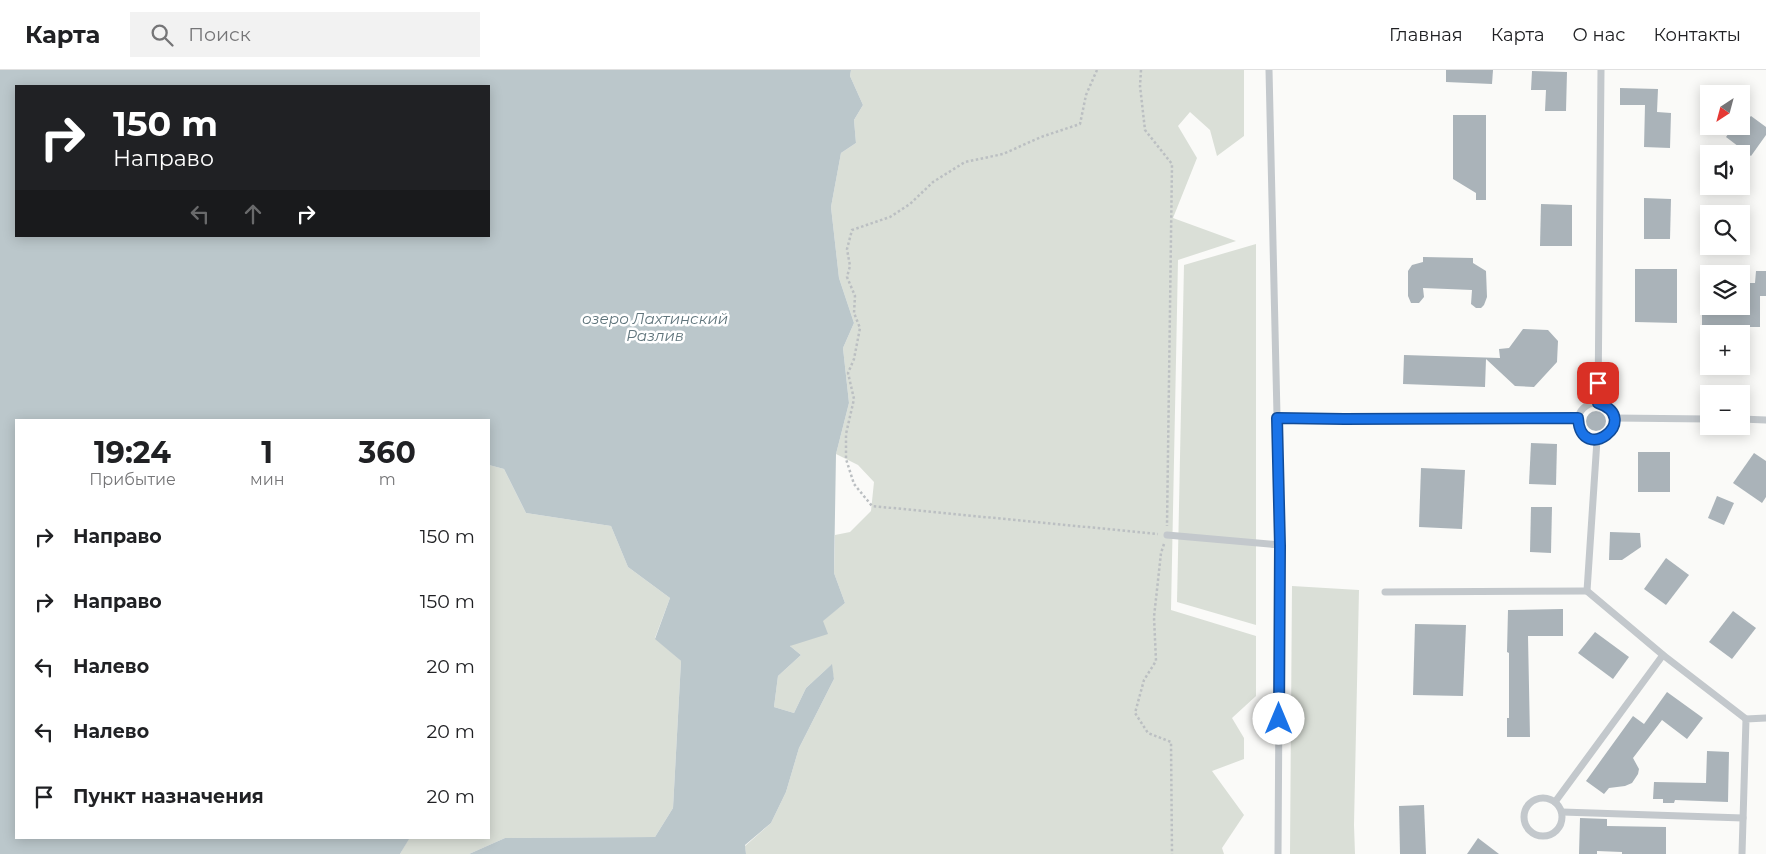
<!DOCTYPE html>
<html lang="ru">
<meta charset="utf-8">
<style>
body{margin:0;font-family:Montserrat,sans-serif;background:#f2f2f2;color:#202124;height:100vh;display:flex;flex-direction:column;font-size:19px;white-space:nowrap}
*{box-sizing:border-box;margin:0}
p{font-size:16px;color:#757577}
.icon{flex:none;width:28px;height:28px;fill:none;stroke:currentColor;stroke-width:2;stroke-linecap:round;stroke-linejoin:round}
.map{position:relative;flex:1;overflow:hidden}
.drawer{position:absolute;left:15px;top:349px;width:475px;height:420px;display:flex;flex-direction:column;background:#fff;border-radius:0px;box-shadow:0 2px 12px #0003}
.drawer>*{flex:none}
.guide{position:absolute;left:15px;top:15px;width:475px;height:152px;border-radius:0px;box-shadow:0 2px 12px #0003;background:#202124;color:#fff;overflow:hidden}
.needle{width:32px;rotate:216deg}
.fabs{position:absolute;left:1700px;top:15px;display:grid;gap:10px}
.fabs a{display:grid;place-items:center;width:50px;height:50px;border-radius:0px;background:#fff;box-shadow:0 2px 12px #0003;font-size:25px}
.pin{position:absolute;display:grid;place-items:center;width:42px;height:42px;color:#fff;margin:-21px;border-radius:10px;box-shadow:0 2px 8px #0006}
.me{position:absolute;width:55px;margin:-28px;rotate:0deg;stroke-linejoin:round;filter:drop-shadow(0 0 4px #0008)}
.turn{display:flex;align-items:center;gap:18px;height:105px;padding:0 15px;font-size:22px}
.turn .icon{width:65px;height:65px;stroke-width:2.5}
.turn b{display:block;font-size:35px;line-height:42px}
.lanes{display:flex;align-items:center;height:48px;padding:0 15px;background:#0003;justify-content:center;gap:25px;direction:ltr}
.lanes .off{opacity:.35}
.eta{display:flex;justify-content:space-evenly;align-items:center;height:85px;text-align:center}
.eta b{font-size:30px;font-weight:700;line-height:35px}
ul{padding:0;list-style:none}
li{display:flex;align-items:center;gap:15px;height:65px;padding:0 15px}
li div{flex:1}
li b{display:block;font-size:19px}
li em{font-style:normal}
header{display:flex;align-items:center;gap:30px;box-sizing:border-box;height:70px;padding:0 25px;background:#fff;border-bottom:1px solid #e0e0e0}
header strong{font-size:24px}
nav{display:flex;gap:28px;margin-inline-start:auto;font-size:18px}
.search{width:350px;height:45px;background:#f2f2f2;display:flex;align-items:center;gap:12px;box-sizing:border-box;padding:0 18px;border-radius:0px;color:#757577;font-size:19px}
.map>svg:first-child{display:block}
.green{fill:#dadfd7}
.water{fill:#bbc7cb;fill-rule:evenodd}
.building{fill:#aab3b9}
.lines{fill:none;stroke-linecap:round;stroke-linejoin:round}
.path{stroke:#bbbfc2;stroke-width:2.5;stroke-dasharray:2.5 2.5;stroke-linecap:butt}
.lane{stroke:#c3c8cc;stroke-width:7}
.route-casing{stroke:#114b97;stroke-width:12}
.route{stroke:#1a73e8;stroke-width:9}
.labels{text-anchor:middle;stroke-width:5;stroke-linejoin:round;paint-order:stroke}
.water-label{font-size:15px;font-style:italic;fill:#60757c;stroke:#fff}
</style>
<header>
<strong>Карта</strong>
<div class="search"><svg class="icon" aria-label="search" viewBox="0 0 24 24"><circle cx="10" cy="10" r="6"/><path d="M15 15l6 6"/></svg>Поиск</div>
<nav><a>Главная</a><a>Карта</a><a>О нас</a><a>Контакты</a></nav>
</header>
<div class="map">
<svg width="1766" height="784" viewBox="0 0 1766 784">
<rect width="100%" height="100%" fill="#fafaf8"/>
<g class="green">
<polygon points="851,0 1244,0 1244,66 1217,86 1210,60 1190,42 1178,56 1197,88 1173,148 1236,171 1178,190 1171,540 1256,566 1256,626 1232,648 1244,668 1244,689 1212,701 1244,745 1222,778 1224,784 746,784 745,776 771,753 786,722 799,678 834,609 831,595 806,618 794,643 774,637 778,606 801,585 790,576 845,533 834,503 835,465 850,462 871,441 874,412 858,395 836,384 849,333 843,278 854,253 839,208 831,137 841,83 856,73 854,50 863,35 850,6"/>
<polygon points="1256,174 1256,555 1177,532 1184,195"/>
<polygon points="489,395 504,399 526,443 611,456 628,497 670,528 655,568 681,591 673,738 655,767 505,768 469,784 400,784 409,768 489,768"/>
<polygon points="1292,516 1359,520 1354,755 1355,784 1290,784"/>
</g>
<path class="water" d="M 0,0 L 851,0 L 850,6 L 863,35 L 854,50 L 856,73 L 841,83 L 831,137 L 839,208 L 854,253 L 843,278 L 849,333 L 836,384 L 834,503 L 845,533 L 823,551 L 828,564 L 790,576 L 801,585 L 778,606 L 774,637 L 794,643 L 806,618 L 832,594 L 834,609 L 799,678 L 786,722 L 771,753 L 745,775 L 746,784 L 469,784 L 505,768 L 655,767 L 673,738 L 681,591 L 655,569 L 670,528 L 628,497 L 611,456 L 526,443 L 504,399 L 489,395 L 489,350 L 16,350 L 16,768 L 409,768 L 409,769 L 400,784 L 0,784 ZM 16,16 L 489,16 L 489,166 L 16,166 Z"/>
<g class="building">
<polygon points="1446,0 1493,0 1492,14 1446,12"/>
<polygon points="1532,1 1567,2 1566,41 1545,41 1546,20 1531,20"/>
<polygon points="1620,18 1658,19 1657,42 1671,43 1670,78 1644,77 1645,35 1620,35"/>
<polygon points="1453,45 1486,45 1486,130 1476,130 1476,123 1453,109"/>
<polygon points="1751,46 1766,57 1766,65 1751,86 1726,67 1734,56 1741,56 1746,47 1748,49"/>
<polygon points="1644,128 1671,129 1670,169 1644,169"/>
<polygon points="1541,134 1572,135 1572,176 1540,176"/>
<polygon points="1423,187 1473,188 1473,193 1486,201 1487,227 1484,235 1481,238 1476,238 1471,234 1472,220 1423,218 1424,227 1419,233 1411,233 1408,226 1408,201 1412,195 1423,192"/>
<polygon points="1635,199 1677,199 1677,253 1635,252"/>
<polygon points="1756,201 1766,201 1766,226 1760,226 1760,257 1702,257 1702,236 1741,236 1741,213 1755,213"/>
<polygon points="1523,259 1548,260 1558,271 1557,292 1534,317 1515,316 1486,289 1485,317 1403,314 1404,285 1500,288 1499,279 1509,278"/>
<circle cx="1596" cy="351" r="10"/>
<polygon points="1531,373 1557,374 1556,415 1529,414"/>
<rect x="1638" y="382" width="32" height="40"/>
<polygon points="1754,383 1766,391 1766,427 1762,433 1733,413"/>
<polygon points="1421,398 1465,400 1462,459 1419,457"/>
<polygon points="1717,426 1734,433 1724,455 1708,448"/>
<polygon points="1531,437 1552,437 1551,483 1530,482"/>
<polygon points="1610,462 1640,463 1641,477 1622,490 1609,490"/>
<polygon points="1666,488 1689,505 1666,535 1644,519"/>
<polygon points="1563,539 1563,566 1528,566 1530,667 1507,667 1507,648 1509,648 1509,583 1507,582 1508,540"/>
<polygon points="1733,541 1756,558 1732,589 1709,572"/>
<polygon points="1415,554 1466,555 1463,626 1413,625"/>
<polygon points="1595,562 1629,587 1613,609 1578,583"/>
<polygon points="1667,622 1703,648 1687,669 1662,650 1633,688 1639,699 1638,704 1632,713 1625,716 1609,718 1604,724 1586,711 1633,646 1644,654"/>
<polygon points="1707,681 1729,682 1728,732 1675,730 1674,733 1663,733 1663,729 1653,729 1654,712 1706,713"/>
<polygon points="1424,735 1426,784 1400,784 1399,736"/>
<polygon points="1580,748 1607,749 1607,756 1666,757 1666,784 1622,784 1622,782 1597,781 1597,784 1579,784"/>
<polygon points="1478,768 1499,784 1467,784"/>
</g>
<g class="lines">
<g class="path">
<polyline points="1097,0 1086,25 1080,54 1041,67 1003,84 965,92 933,112 910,134 890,147 852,160 847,179 850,196 847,207 855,226 854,243 860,258 854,289 848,303 854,329 846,364 846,389 854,414 872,436 1158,464"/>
<polyline points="1141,0 1140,16 1145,60 1172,94 1167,456"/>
<polyline points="1164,474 1161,483 1154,547 1156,591 1144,610 1135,643 1148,663 1171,672 1172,784"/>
</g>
<g class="lane">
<polyline points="1269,0 1280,475 1278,784"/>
<circle cx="1596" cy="351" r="18"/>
<polyline points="1598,333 1601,0"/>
<polyline points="1277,348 1344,349 1578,348"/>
<polyline points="1614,348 1709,349"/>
<polyline points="1741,349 1766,350"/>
<polyline points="1597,370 1587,521 1663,585 1746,649"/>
<polyline points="1167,465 1280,475"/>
<polyline points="1385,522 1587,521"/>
<circle cx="1543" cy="747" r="19"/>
<polyline points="1555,732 1663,585"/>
<polyline points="1562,742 1743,748"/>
<polyline points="1742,784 1746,649 1766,648"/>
</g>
</g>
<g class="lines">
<g class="route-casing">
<path id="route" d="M 1279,649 L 1280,476 L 1277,348 L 1344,349 L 1578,348 C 1581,397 1644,349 1598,333 L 1598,313"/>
</g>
<use href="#route" class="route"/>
</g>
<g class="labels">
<g class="water-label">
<text x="655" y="254">озеро Лахтинский<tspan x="655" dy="17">Разлив</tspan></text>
</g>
</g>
</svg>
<div class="fabs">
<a><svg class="needle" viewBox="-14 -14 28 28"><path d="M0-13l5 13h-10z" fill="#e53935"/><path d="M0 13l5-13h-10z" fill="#757577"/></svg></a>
<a><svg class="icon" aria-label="sound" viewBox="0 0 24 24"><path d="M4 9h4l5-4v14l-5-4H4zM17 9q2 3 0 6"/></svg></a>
<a><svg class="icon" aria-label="search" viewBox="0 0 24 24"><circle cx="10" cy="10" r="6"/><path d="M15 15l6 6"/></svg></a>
<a><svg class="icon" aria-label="layers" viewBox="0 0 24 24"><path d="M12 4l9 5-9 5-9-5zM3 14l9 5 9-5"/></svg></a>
<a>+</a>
<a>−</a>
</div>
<div class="pin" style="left:1598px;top:313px;background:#d93025"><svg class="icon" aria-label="arrive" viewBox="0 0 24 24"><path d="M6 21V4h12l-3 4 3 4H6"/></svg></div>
<svg class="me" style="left:1279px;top:649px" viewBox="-20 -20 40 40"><circle r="19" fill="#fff"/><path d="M0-13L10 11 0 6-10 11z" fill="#1a73e8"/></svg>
<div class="guide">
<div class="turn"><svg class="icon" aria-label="right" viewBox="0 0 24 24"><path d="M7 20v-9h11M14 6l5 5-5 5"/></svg><div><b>150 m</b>Направо</div></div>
<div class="lanes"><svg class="icon off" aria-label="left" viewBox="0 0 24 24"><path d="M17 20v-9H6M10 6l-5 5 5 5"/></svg><svg class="icon off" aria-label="ahead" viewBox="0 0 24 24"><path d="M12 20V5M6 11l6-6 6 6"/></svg><svg class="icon" aria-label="right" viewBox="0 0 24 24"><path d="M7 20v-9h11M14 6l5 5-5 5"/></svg></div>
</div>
<section class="drawer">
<div class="eta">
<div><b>19:24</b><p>Прибытие</p></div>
<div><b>1</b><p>мин</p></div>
<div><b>360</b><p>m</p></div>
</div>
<ul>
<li><svg class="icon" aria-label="right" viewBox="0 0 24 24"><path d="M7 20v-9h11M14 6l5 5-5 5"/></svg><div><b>Направо</b></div><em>150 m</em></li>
<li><svg class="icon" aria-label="right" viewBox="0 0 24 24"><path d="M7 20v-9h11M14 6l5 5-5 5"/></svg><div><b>Направо</b></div><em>150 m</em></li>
<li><svg class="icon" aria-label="left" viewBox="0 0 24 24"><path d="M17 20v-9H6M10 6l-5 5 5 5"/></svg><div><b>Налево</b></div><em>20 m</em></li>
<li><svg class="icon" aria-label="left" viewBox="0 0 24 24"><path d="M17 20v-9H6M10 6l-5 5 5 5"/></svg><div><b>Налево</b></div><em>20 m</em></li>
<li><svg class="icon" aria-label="arrive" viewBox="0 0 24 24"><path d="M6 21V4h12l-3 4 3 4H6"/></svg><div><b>Пункт назначения</b></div><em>20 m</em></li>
</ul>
</section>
</div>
